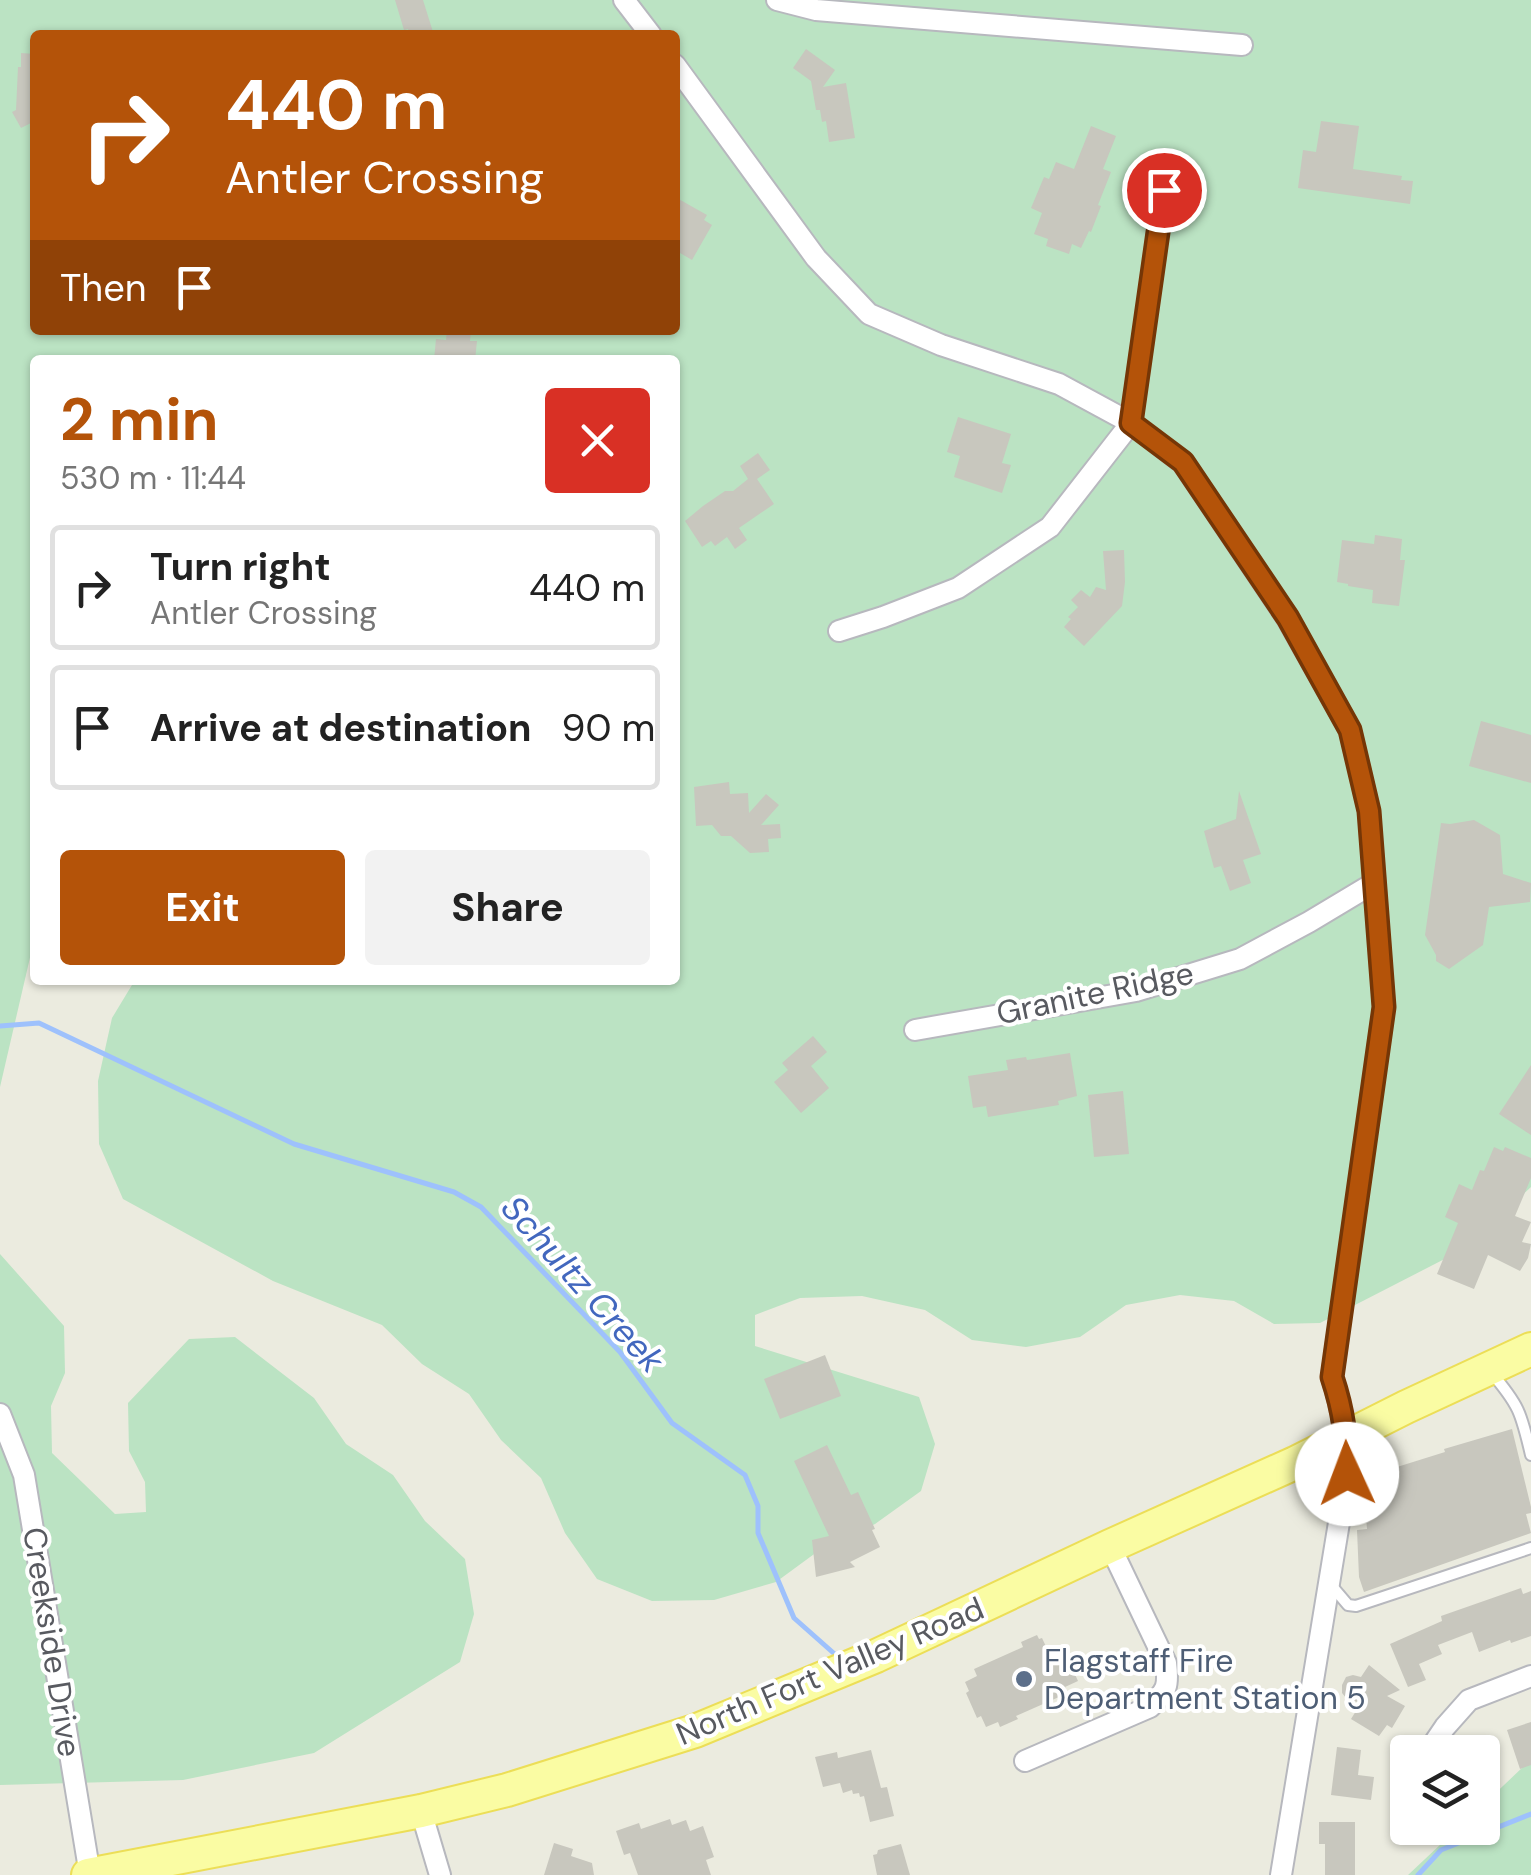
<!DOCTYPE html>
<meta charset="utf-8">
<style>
body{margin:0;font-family:"DM Sans",sans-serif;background:#f2f2f2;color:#222;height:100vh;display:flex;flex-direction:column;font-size:38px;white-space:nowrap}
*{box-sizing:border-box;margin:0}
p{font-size:32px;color:#767676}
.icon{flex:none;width:55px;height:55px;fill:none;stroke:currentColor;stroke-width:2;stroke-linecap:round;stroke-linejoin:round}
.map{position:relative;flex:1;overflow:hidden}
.panel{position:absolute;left:30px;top:355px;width:650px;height:630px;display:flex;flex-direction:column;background:#fff;border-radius:10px;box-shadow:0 2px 8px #0004}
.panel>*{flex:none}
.hud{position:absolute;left:30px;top:30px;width:650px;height:305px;border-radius:10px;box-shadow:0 2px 8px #0004;background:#b45309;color:#fff;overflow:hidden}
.controls{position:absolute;left:1390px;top:1735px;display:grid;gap:20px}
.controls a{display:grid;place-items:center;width:110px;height:110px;border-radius:10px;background:#fff;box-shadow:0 2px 8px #0004;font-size:50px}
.pin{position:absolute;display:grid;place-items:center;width:85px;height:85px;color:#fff;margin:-42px;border:5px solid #fff;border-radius:50%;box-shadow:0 2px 10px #0007}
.me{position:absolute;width:110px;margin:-55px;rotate:358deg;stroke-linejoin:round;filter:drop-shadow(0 0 8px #0008)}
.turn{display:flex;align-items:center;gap:35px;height:210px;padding:0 30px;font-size:45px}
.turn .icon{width:130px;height:130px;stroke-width:2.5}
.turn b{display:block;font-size:70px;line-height:85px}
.then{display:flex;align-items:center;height:95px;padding:0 30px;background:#0003;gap:20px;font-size:38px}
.round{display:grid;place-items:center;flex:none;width:105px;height:105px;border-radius:10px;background:#f2f2f2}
.overview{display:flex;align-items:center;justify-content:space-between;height:170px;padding:0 30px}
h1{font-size:60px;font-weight:700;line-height:75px;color:#b45309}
.primary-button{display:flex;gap:20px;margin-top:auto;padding:20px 30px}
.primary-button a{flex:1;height:115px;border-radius:10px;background:#b45309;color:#fff;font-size:40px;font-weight:700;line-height:115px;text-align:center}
.primary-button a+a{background:#f2f2f2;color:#222}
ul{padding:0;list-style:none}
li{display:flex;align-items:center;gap:30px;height:125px;margin:0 20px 15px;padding:0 10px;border:5px solid #e0e0e0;border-radius:10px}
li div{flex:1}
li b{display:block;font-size:38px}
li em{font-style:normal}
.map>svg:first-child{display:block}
.green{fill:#bbe3c3;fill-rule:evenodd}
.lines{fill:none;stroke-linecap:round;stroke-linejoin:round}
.stream{stroke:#9ec1fc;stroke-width:5}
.building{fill:#c8c7be}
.service-casing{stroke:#b7b8be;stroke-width:14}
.minor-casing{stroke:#b7b8be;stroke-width:24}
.primary-casing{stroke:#ecde57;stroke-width:36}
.service{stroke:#fff;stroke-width:10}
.minor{stroke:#fff;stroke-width:20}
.primary{stroke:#fafca3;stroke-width:32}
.route-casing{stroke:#753606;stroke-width:25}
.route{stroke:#b45309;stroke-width:18}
.service-dot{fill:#5c6f8a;stroke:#fff;stroke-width:4}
.labels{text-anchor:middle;stroke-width:8;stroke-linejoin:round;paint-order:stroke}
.street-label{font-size:32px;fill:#585a60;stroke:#fff}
.service-label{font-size:32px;fill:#4e5e75;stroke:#fff;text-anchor:start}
.water-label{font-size:35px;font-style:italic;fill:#4267be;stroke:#fff}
</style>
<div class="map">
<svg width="1531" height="1875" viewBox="0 0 1531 1875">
<rect width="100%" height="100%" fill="#ebebdf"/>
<g class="green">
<path d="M 0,0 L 1531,0 L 1531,1187 L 1466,1248 L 1320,1323 L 1274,1324 L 1234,1301 L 1180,1295 L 1126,1305 L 1080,1337 L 1026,1347 L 972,1340 L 925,1310 L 862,1296 L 800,1298 L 755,1315 L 755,1346 L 919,1397 L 935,1444 L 921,1491 L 875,1524 L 821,1549 L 776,1582 L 714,1600 L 652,1601 L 597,1579 L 565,1533 L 541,1478 L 501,1440 L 469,1394 L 422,1364 L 382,1325 L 273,1281 L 123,1199 L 99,1144 L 98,1081 L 112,1018 L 135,980 L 675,980 L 675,360 L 35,360 L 35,936 L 0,1087 ZM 35,35 L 675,35 L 675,330 L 35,330 Z"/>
<polygon points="0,1254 64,1326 65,1373 51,1406 52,1453 115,1514 146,1512 145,1482 129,1451 128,1403 189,1339 235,1337 314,1398 346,1444 393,1475 425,1521 465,1559 474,1614 460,1662 314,1753 183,1780 0,1785"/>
<polygon points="1531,1764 1531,1875 1408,1875 1458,1828 1482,1828 1483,1805 1524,1766"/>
</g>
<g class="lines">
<g class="stream">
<polyline points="0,1026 39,1023 294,1144 454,1192 481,1207 620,1352 672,1423 745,1475 758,1506 758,1533 794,1618 838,1657"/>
<polyline points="1418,1875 1441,1850 1531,1814"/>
</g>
</g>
<g class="building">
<polygon points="395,0 423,0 433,32 423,35 410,35 408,29 404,30"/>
<polygon points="806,49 835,70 823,87 846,83 855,138 829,142 826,121 822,122 820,110 816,110 811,81 793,68"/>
<polygon points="21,53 35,54 35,121 21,128 12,112 16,110 18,67 21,67"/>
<polygon points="1321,121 1359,126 1353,169 1402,176 1401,180 1413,181 1410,204 1298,188 1303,150 1316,152"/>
<polygon points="1091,126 1116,136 1103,169 1111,172 1098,205 1101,206 1091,232 1089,231 1081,248 1072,244 1069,254 1046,246 1048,239 1034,234 1042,213 1031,208 1044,177 1049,179 1056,162 1074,169"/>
<polygon points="675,197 707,215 704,220 712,225 692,260 675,250"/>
<polygon points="447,330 471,330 470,341 477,341 475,360 434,360 436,339 446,340"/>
<polygon points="958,417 1011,434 1002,463 1011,465 1002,493 954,477 960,456 947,452"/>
<polygon points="758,453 770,470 757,479 774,504 739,528 747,540 735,549 727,537 715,546 711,541 702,547 685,521 703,506 725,491 733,491 748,479 740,466"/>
<polygon points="1375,535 1402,539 1400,560 1405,560 1399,606 1372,603 1373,590 1348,586 1348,584 1337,582 1342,540 1374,544"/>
<polygon points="1124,550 1125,582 1122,606 1084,646 1064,627 1071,619 1068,617 1078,607 1071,600 1081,590 1090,597 1096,587 1106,590 1103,551"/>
<polygon points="1481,721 1531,735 1531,783 1469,766"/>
<polygon points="729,782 730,794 748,793 749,813 766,794 779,805 761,825 780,824 781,838 768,839 769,852 750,853 731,836 721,836 712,825 696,826 694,787"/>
<polygon points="1239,791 1261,854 1243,860 1251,883 1230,891 1221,866 1214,868 1204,831 1236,819"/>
<polygon points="1474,820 1500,835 1503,874 1531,883 1530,902 1489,907 1483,945 1449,969 1436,961 1436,955 1425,935 1441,823 1450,824"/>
<polygon points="813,1036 827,1052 811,1066 829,1088 801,1113 774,1082 788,1070 782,1063"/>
<polygon points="1070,1053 1077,1096 1058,1101 1059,1105 988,1117 986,1106 973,1108 968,1076 1008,1070 1006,1060 1026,1057 1027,1060"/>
<polygon points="1531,1065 1531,1135 1499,1114"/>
<polygon points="1123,1091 1129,1154 1094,1157 1088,1095"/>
<polygon points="1494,1147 1503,1151 1505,1147 1531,1158 1531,1178 1515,1216 1531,1222 1522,1242 1531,1244 1528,1258 1520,1271 1488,1255 1474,1289 1437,1274 1458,1223 1445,1217 1459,1184 1472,1190 1480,1170 1484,1171"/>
<polygon points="825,1355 841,1396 780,1419 764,1379"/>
<polygon points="1512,1429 1531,1507 1531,1513 1526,1514 1531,1533 1364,1592 1359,1577 1357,1530 1367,1529 1363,1476 1399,1472 1397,1467 1445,1452 1444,1449"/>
<polygon points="827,1445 851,1495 858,1492 875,1529 872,1530 880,1547 850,1562 855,1567 816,1577 812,1540 829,1536 794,1461"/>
<polygon points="1521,1588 1523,1594 1531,1591 1531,1636 1511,1643 1510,1640 1479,1652 1472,1632 1438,1645 1442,1654 1419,1664 1426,1680 1408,1687 1390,1644 1442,1621 1441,1616"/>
<polygon points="1037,1635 1039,1639 1042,1638 1050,1655 1063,1648 1078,1681 1065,1687 1068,1693 1016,1716 1018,1719 1000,1727 998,1722 986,1727 981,1716 977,1718 966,1693 969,1691 965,1682 977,1676 974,1669 1023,1647 1021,1642"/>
<polygon points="1369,1665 1400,1690 1387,1696 1405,1706 1392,1728 1387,1725 1379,1736 1351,1719 1361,1703 1347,1699 1342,1693 1342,1685 1346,1677 1353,1675 1361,1677"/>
<polygon points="1531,1722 1531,1765 1520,1769 1507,1730"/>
<polygon points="1337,1747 1361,1750 1358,1775 1374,1777 1371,1800 1331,1795"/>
<polygon points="871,1750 881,1788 887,1787 894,1816 870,1822 864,1796 860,1797 859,1793 853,1794 852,1790 843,1793 840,1783 823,1787 815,1757 837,1752 838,1758"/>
<polygon points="670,1819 672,1825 686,1820 690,1831 703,1826 714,1857 706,1860 711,1875 638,1875 630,1853 624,1855 616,1831 639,1823 641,1829"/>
<polygon points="1319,1822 1355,1822 1355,1875 1325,1875 1325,1844 1319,1844"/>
<polygon points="554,1843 573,1849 571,1856 592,1863 594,1875 544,1875"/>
<polygon points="901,1844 910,1875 877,1875 873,1855 877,1854 878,1850"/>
</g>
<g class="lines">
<g class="service-casing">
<g id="service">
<path d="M 1490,1371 C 1519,1405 1521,1412 1531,1455"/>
<polyline points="1331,1585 1348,1605 1356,1606 1531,1548"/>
</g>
</g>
<g class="minor-casing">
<g id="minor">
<polyline points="624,0 651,35"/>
<polyline points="777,0 816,10 1242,45"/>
<path d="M 675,65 L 816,258 L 869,314 L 941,345 L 1059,384 L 1131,423 L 1183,463 L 1287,618 L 1350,730 L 1369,811 L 1384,1007 L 1332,1377 C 1343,1412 1346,1438 1347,1474 L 1281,1875"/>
<polyline points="839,631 883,617 958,588 1050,527 1131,423 1164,190"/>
<polyline points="915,1030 1136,991 1240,959 1309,922 1374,883"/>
<polyline points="0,1414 24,1475 90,1875"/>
<polyline points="1428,1752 1445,1727 1469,1700 1531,1676"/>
<path d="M 1025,1761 L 1150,1707 C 1167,1690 1169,1687 1166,1663 L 1110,1546"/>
<polyline points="421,1811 440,1875"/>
</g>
</g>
<g class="primary-casing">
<polyline id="primary" points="88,1875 421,1811 507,1790 695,1731 876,1656 1110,1546 1295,1463 1406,1407 1531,1349"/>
</g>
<use href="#service" class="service"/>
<use href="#minor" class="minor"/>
<use href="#primary" class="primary"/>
</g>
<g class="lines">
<g class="route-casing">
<path id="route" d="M 1164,190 L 1131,423 L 1183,462 L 1288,618 L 1350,730 L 1369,811 L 1384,1007 L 1332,1377 C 1344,1413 1346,1436 1347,1474"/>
</g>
<use href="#route" class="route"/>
</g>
<circle class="service-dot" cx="1024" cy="1679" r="10"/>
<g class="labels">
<g class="street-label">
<text transform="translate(1095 993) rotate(-12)" y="11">Granite Ridge</text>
<text transform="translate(52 1642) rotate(81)" y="11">Creekside Drive</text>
<text transform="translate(830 1671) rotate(-23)" y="11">North Fort Valley Road</text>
</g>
<g class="service-label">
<text x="1044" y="1672">Flagstaff Fire<tspan x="1044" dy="37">Department Station 5</tspan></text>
</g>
<g class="water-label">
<text transform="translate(583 1284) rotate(48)" y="12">Schultz Creek</text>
</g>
</g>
</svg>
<div class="controls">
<a><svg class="icon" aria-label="layers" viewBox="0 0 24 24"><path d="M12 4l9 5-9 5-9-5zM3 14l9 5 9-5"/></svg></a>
</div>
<div class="pin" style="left:1164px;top:190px;background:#d93025"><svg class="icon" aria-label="arrive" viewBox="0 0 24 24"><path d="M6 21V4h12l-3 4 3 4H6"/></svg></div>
<svg class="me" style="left:1347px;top:1474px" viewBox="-20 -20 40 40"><circle r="19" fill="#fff"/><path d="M0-13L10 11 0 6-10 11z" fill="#b45309"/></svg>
<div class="hud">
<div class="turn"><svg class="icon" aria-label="right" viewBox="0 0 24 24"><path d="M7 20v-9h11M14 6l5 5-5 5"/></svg><div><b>440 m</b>Antler Crossing</div></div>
<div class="then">Then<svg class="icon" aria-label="arrive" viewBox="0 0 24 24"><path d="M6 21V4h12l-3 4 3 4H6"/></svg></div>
</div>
<section class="panel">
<div class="overview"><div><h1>2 min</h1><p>530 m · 11:44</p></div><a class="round" style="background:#d93025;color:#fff"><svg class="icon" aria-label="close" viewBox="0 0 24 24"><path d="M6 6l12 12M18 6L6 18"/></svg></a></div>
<ul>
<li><svg class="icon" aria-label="right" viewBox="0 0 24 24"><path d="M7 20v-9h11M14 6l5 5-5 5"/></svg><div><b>Turn right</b><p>Antler Crossing</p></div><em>440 m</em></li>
<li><svg class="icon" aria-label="arrive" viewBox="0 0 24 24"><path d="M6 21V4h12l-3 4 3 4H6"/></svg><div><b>Arrive at destination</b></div><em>90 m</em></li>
</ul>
<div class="primary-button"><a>Exit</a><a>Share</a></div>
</section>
</div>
